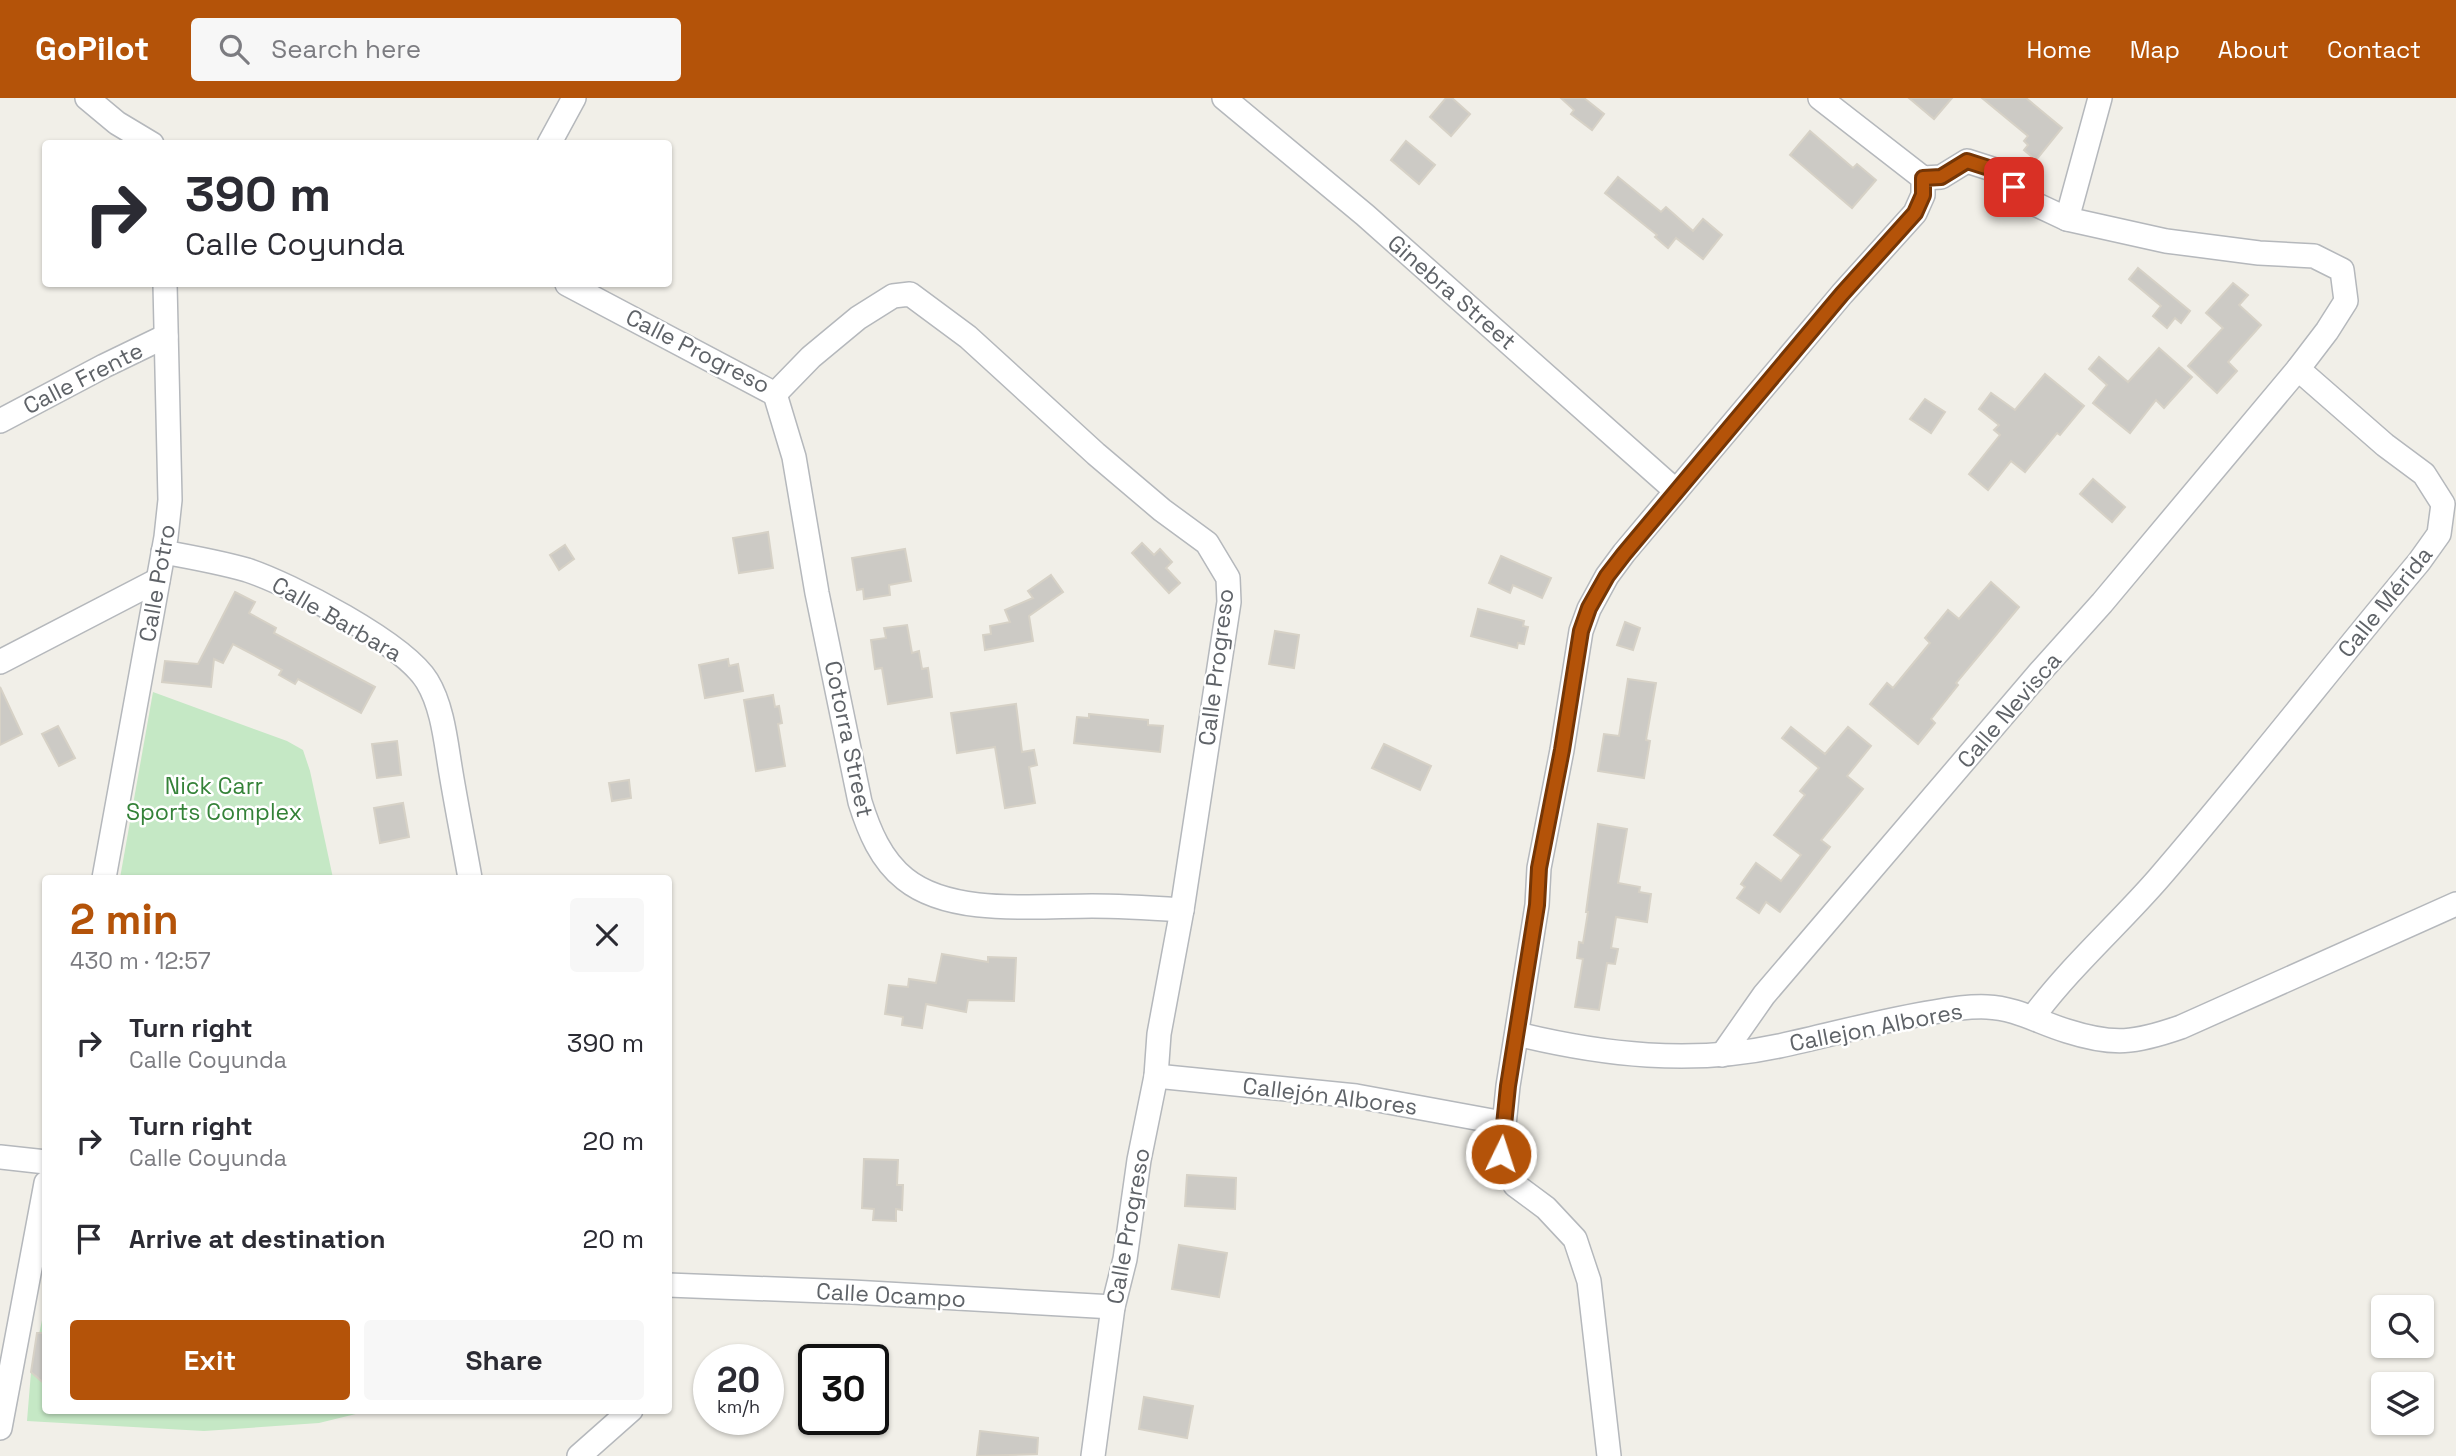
<!DOCTYPE html>
<meta charset="utf-8">
<style>
body{margin:0;font-family:"Space Grotesk",sans-serif;background:#f7f7f7;color:#2b2b33;height:100vh;display:flex;flex-direction:column;font-size:26px;white-space:nowrap}
*{box-sizing:border-box;margin:0}
p{font-size:23px;color:#7c7c81}
.icon{flex:none;width:38px;height:38px;fill:none;stroke:currentColor;stroke-width:2;stroke-linecap:round;stroke-linejoin:round}
.map{position:relative;flex:1;overflow:hidden}
.sheet{position:absolute;left:42px;top:777px;width:630px;height:539px;display:flex;flex-direction:column;background:#fff;border-radius:7px;box-shadow:0 2px 5px #0004}
.sheet>*{flex:none}
.hud{position:absolute;left:42px;top:42px;width:630px;height:147px;border-radius:7px;box-shadow:0 2px 5px #0004;background:#fff;color:#2b2b33;overflow:hidden}
.buttons{position:absolute;left:2371px;top:1197px;display:grid;gap:14px}
.buttons a{display:grid;place-items:center;width:63px;height:63px;border-radius:7px;background:#fff;box-shadow:0 2px 5px #0004;font-size:35px}
.speed{position:absolute;left:693px;top:1246px;display:flex;gap:14px;font-size:35px;font-weight:700;text-align:center}
.speed>*{display:grid;place-content:center;width:91px;height:91px;border-radius:50%;background:#fff;box-shadow:0 2px 5px #0004;line-height:1}
.speed small{font-size:18px;font-weight:400}
.speed .limit{border:4px solid #111;border-radius:10px;background:#fff;color:#111}
.pin{position:absolute;display:grid;place-items:center;width:60px;height:60px;color:#fff;margin:-30px;border-radius:14px;box-shadow:0 4px 10px #0006}
.me{position:absolute;width:77px;margin:-38px;rotate:4deg;stroke-linejoin:round;filter:drop-shadow(0 0 5px #0008)}
.turn{display:flex;align-items:center;gap:24px;height:147px;padding:0 28px;font-size:32px}
.turn .icon{width:91px;height:91px;stroke-width:2.5}
.turn b{display:block;font-size:49px;line-height:60px}
.round{display:grid;place-items:center;flex:none;width:74px;height:74px;border-radius:7px;background:#f7f7f7}
.headline{display:flex;align-items:center;justify-content:space-between;height:119px;padding:0 28px}
h1{font-size:42px;font-weight:700;line-height:52px;color:#b45309}
.action{display:flex;gap:14px;margin-top:auto;padding:14px 28px}
.action a{flex:1;height:80px;border-radius:7px;background:#b45309;color:#fff;font-size:28px;font-weight:700;line-height:80px;text-align:center}
.action a+a{background:#f7f7f7;color:#2b2b33}
ul{padding:0;list-style:none}
li{display:flex;align-items:center;gap:21px;height:98px;padding:0 28px}
li div{flex:1}
li b{display:block;font-size:26px}
li em{font-style:normal}
header{display:flex;align-items:center;gap:42px;box-sizing:border-box;height:98px;padding:0 35px;background:#b45309;color:#fff}
header strong{font-size:33px}
nav{display:flex;gap:38px;margin-inline-start:auto;font-size:24px}
.search{width:490px;height:63px;background:#f7f7f7;display:flex;align-items:center;gap:18px;box-sizing:border-box;padding:0 24px;border-radius:7px;color:#7c7c81;font-size:26px}
.map>svg:first-child{display:block}
.green{fill:#c5e8c5}
.building{fill:#cccac5;stroke:#d6d1c6;stroke-width:2}
.lines{fill:none;stroke-linecap:round;stroke-linejoin:round}
.minor-casing{stroke:#b5b8bc;stroke-width:26}
.minor{stroke:#fff;stroke-width:23}
.route-casing{stroke:#753606;stroke-width:18}
.route{stroke:#b45309;stroke-width:12}
.labels{text-anchor:middle;stroke-width:5;stroke-linejoin:round;paint-order:stroke}
.street-label{font-size:23px;fill:#5f6368;stroke:#fff}
.park-label{font-size:23px;fill:#348238;stroke:#fff}
</style>
<header>
<strong>GoPilot</strong>
<div class="search"><svg class="icon" aria-label="search" viewBox="0 0 24 24"><circle cx="10" cy="10" r="6"/><path d="M15 15l6 6"/></svg>Search here</div>
<nav><a>Home</a><a>Map</a><a>About</a><a>Contact</a></nav>
</header>
<div class="map">
<svg width="2456" height="1358" viewBox="0 0 2456 1358">
<rect width="100%" height="100%" fill="#f1efe8"/>
<g class="green">
<polygon points="153,594 287,643 303,652 310,673 333,780 120,780"/>
<polygon points="45,1208 46,1312 368,1313 319,1325 204,1333 27,1323 31,1274"/>
</g>
<g class="building">
<polygon points="1446,0 1452,0 1470,16 1451,38 1430,19"/>
<polygon points="1561,0 1584,0 1604,16 1592,32 1571,16 1574,12"/>
<polygon points="1909,0 1952,0 1934,21"/>
<polygon points="1982,0 2026,0 2062,30 2036,62 2024,52 2028,47 2024,43 2028,38"/>
<polygon points="1810,33 1853,70 1857,66 1876,82 1852,110 1790,57"/>
<polygon points="1406,43 1435,67 1419,86 1391,62"/>
<polygon points="1618,79 1661,114 1666,109 1693,133 1703,121 1722,137 1703,161 1676,140 1668,150 1655,139 1657,137 1605,95"/>
<polygon points="2138,170 2190,213 2181,225 2175,220 2167,230 2153,218 2161,208 2129,181"/>
<polygon points="2233,185 2248,197 2239,207 2261,227 2228,264 2237,273 2217,295 2188,268 2223,230 2206,215"/>
<polygon points="2159,250 2192,279 2164,310 2156,302 2130,335 2093,305 2107,287 2089,271 2099,259 2128,284"/>
<polygon points="2045,276 2084,308 2060,337 2057,335 2025,374 2011,363 1988,392 1969,376 2000,337 1994,332 1999,327 1979,311 1991,295 2015,312"/>
<polygon points="1925,301 1945,314 1931,335 1910,321"/>
<polygon points="2093,381 2125,409 2112,424 2080,396"/>
<polygon points="768,434 773,470 739,475 733,440"/>
<polygon points="1142,445 1154,457 1160,451 1172,464 1166,470 1180,485 1169,495 1132,455"/>
<polygon points="565,447 574,461 559,472 550,457"/>
<polygon points="905,451 911,483 889,487 890,497 864,501 863,491 857,492 852,460"/>
<polygon points="1501,458 1551,480 1542,500 1513,487 1510,495 1489,485"/>
<polygon points="1051,477 1063,494 1029,518 1033,543 985,552 983,537 991,536 990,528 1010,524 1005,512 1033,500 1028,493"/>
<polygon points="1991,484 2019,509 1956,585 1958,587 1931,621 1935,625 1918,646 1870,606 1887,585 1893,590 1930,545 1925,540 1948,512 1959,521"/>
<polygon points="235,494 255,504 249,515 276,530 274,535 375,589 361,615 298,581 295,586 279,577 282,572 233,546 223,565 214,561 211,589 162,584 165,563 198,566"/>
<polygon points="1478,511 1524,523 1523,528 1528,529 1524,546 1518,545 1517,550 1471,538"/>
<polygon points="1625,524 1640,530 1633,552 1617,547"/>
<polygon points="907,527 912,555 919,553 922,571 928,570 932,599 888,606 882,570 875,571 871,542 886,540 884,530"/>
<polygon points="1275,533 1299,537 1294,570 1269,566"/>
<polygon points="728,561 729,568 738,566 743,593 705,600 699,567"/>
<polygon points="1628,581 1656,585 1646,642 1650,643 1644,680 1598,673 1604,636 1619,638"/>
<polygon points="0,589 22,636 0,647"/>
<polygon points="773,597 775,609 779,608 782,625 778,626 785,668 756,673 744,602"/>
<polygon points="1016,606 1022,654 1034,652 1037,667 1029,669 1035,705 1005,710 995,649 957,655 951,615"/>
<polygon points="1089,616 1148,622 1148,627 1163,628 1160,654 1074,645 1077,619 1089,620"/>
<polygon points="58,628 75,660 59,668 42,636"/>
<polygon points="1791,629 1825,656 1848,629 1871,648 1847,678 1863,691 1821,742 1830,749 1780,814 1766,804 1759,815 1737,800 1745,789 1741,786 1756,765 1781,783 1801,757 1774,737 1805,697 1800,693 1819,670 1782,640"/>
<polygon points="397,643 401,677 377,680 372,646"/>
<polygon points="1384,646 1431,668 1420,692 1372,670"/>
<polygon points="629,682 631,700 612,703 609,685"/>
<polygon points="403,705 409,739 380,745 374,710"/>
<polygon points="1598,726 1627,731 1618,785 1640,789 1639,794 1651,796 1647,824 1616,819 1611,850 1618,851 1615,866 1607,865 1599,912 1575,909 1583,861 1577,860 1579,844 1583,845 1588,814 1586,814"/>
<polygon points="942,856 988,864 988,859 1016,860 1014,903 968,902 966,914 926,906 922,930 902,927 903,919 885,916 889,887 908,889 909,881 936,885"/>
<polygon points="864,1061 898,1062 897,1087 903,1087 902,1112 896,1111 896,1123 873,1122 874,1111 862,1110"/>
<polygon points="1187,1077 1236,1080 1235,1111 1185,1108"/>
<polygon points="1179,1147 1227,1155 1219,1199 1172,1191"/>
<polygon points="37,1235 46,1235 46,1287 31,1274"/>
<polygon points="1144,1299 1193,1308 1187,1340 1139,1331"/>
<polygon points="980,1333 1038,1340 1037,1356 977,1358"/>
</g>
<g class="lines">
<g class="minor-casing">
<g id="minor">
<polyline points="87,0 117,25 152,46"/>
<polyline points="1224,0 1365,117 1676,393"/>
<polyline points="549,46 574,0"/>
<polyline points="2067,121 2100,0"/>
<polyline points="567,186 775,296 811,259 858,220 893,198 910,196 968,239 1096,356 1162,412 1207,445 1228,480 1229,504 1182,812 1159,936 1156,978 1139,1062 1125,1161 1113,1209 1093,1358"/>
<path d="M 775,296 L 794,359 L 817,495 L 860,704 C 869,733 881,762 905,781 C 951,818 1036,808 1092,808 C 1122,808 1152,810 1182,812"/>
<polyline points="0,323 104,268 166,238"/>
<path d="M 163,454 C 191,459 219,464 247,472 C 290,486 404,545 427,583 C 443,609 446,646 451,675 C 457,711 464,746 470,780"/>
<polyline points="0,564 158,482"/>
<polyline points="104,780 166,439 170,402 165,186"/>
<path d="M 2033,919 C 2070,869 2117,828 2158,781 C 2247,678 2331,569 2419,464 L 2439,436 L 2443,406 L 2424,376 L 2385,347 L 2298,271"/>
<path d="M 1517,936 C 1603,957 1692,967 1779,948 C 1831,937 1882,922 1934,914 C 1951,911 1969,908 1987,909 C 2016,910 2040,925 2067,933 C 2114,948 2135,945 2181,929 L 2456,806"/>
<polyline points="1722,957 1764,897 2040,574 2102,505 2298,271 2327,233 2346,203 2342,172 2314,158 2259,155 2166,143 2067,121 2035,106 1992,71 1967,63 1941,79 1923,80 1820,0"/>
<polyline points="1156,978 1356,998 1503,1025"/>
<polyline points="0,1059 46,1064"/>
<polyline points="668,1187 852,1194 1113,1209"/>
<polyline points="0,1330 46,1085"/>
<polyline points="579,1358 631,1312"/>
<polyline points="1609,1358 1589,1183 1575,1141 1546,1110 1515,1087 1501,1057 1508,988 1537,807 1539,770 1562,652 1581,533 1589,511 1607,478 1624,455 1842,196 1915,115 1923,97 1923,80"/>
</g>
</g>
<use href="#minor" class="minor"/>
</g>
<g class="lines">
<g class="route-casing">
<polyline id="route" points="1501,1056 1508,988 1537,807 1539,770 1562,652 1581,533 1589,510 1607,478 1624,456 1842,196 1915,115 1923,97 1923,80 1941,79 1967,63 1992,71 2014,89"/>
</g>
<use href="#route" class="route"/>
</g>
<g class="labels">
<g class="street-label">
<text transform="translate(1452 194) rotate(41)" y="8">Ginebra Street</text>
<text transform="translate(698 253) rotate(27)" y="8">Calle Progreso</text>
<text transform="translate(83 280) rotate(-27)" y="8">Calle Frente</text>
<text transform="translate(157 485) rotate(-80)" y="8">Calle Potro</text>
<text transform="translate(2385 504) rotate(-51)" y="8">Calle Mérida</text>
<text transform="translate(337 521) rotate(30)" y="8">Calle Barbara</text>
<text transform="translate(1216 569) rotate(-83)" y="8">Calle Progreso</text>
<text transform="translate(2009 612) rotate(-49)" y="8">Calle Nevisca</text>
<text transform="translate(849 641) rotate(78)" y="8">Cotorra Street</text>
<text transform="translate(1876 929) rotate(-11)" y="8">Callejon Albores</text>
<text transform="translate(1330 998) rotate(7)" y="8">Callejón Albores</text>
<text transform="translate(1128 1128) rotate(-80)" y="8">Calle Progreso</text>
<text transform="translate(891 1197) rotate(3)" y="8">Calle Ocampo</text>
</g>
<g class="park-label">
<text x="214" y="696">Nick Carr<tspan x="214" dy="26">Sports Complex</tspan></text>
</g>
</g>
</svg>
<div class="buttons">
<a><svg class="icon" aria-label="search" viewBox="0 0 24 24"><circle cx="10" cy="10" r="6"/><path d="M15 15l6 6"/></svg></a>
<a><svg class="icon" aria-label="layers" viewBox="0 0 24 24"><path d="M12 4l9 5-9 5-9-5zM3 14l9 5 9-5"/></svg></a>
</div>
<div class="speed"><div>20<small>km/h</small></div><div class="limit">30</div></div>
<div class="pin" style="left:2014px;top:89px;background:#d93025"><svg class="icon" aria-label="arrive" viewBox="0 0 24 24"><path d="M6 21V4h12l-3 4 3 4H6"/></svg></div>
<svg class="me" style="left:1501px;top:1056px" viewBox="-20 -20 40 40"><circle r="17" fill="#b45309" stroke="#fff" stroke-width="3"/><path d="M0-11L8 9 0 5-8 9z" fill="#fff"/></svg>
<div class="hud">
<div class="turn"><svg class="icon" aria-label="right" viewBox="0 0 24 24"><path d="M7 20v-9h11M14 6l5 5-5 5"/></svg><div><b>390 m</b>Calle Coyunda</div></div>
</div>
<section class="sheet">
<div class="headline"><div><h1>2 min</h1><p>430 m · 12:57</p></div><a class="round"><svg class="icon" aria-label="close" viewBox="0 0 24 24"><path d="M6 6l12 12M18 6L6 18"/></svg></a></div>
<ul>
<li><svg class="icon" aria-label="right" viewBox="0 0 24 24"><path d="M7 20v-9h11M14 6l5 5-5 5"/></svg><div><b>Turn right</b><p>Calle Coyunda</p></div><em>390 m</em></li>
<li><svg class="icon" aria-label="right" viewBox="0 0 24 24"><path d="M7 20v-9h11M14 6l5 5-5 5"/></svg><div><b>Turn right</b><p>Calle Coyunda</p></div><em>20 m</em></li>
<li><svg class="icon" aria-label="arrive" viewBox="0 0 24 24"><path d="M6 21V4h12l-3 4 3 4H6"/></svg><div><b>Arrive at destination</b></div><em>20 m</em></li>
</ul>
<div class="action"><a>Exit</a><a>Share</a></div>
</section>
</div>
